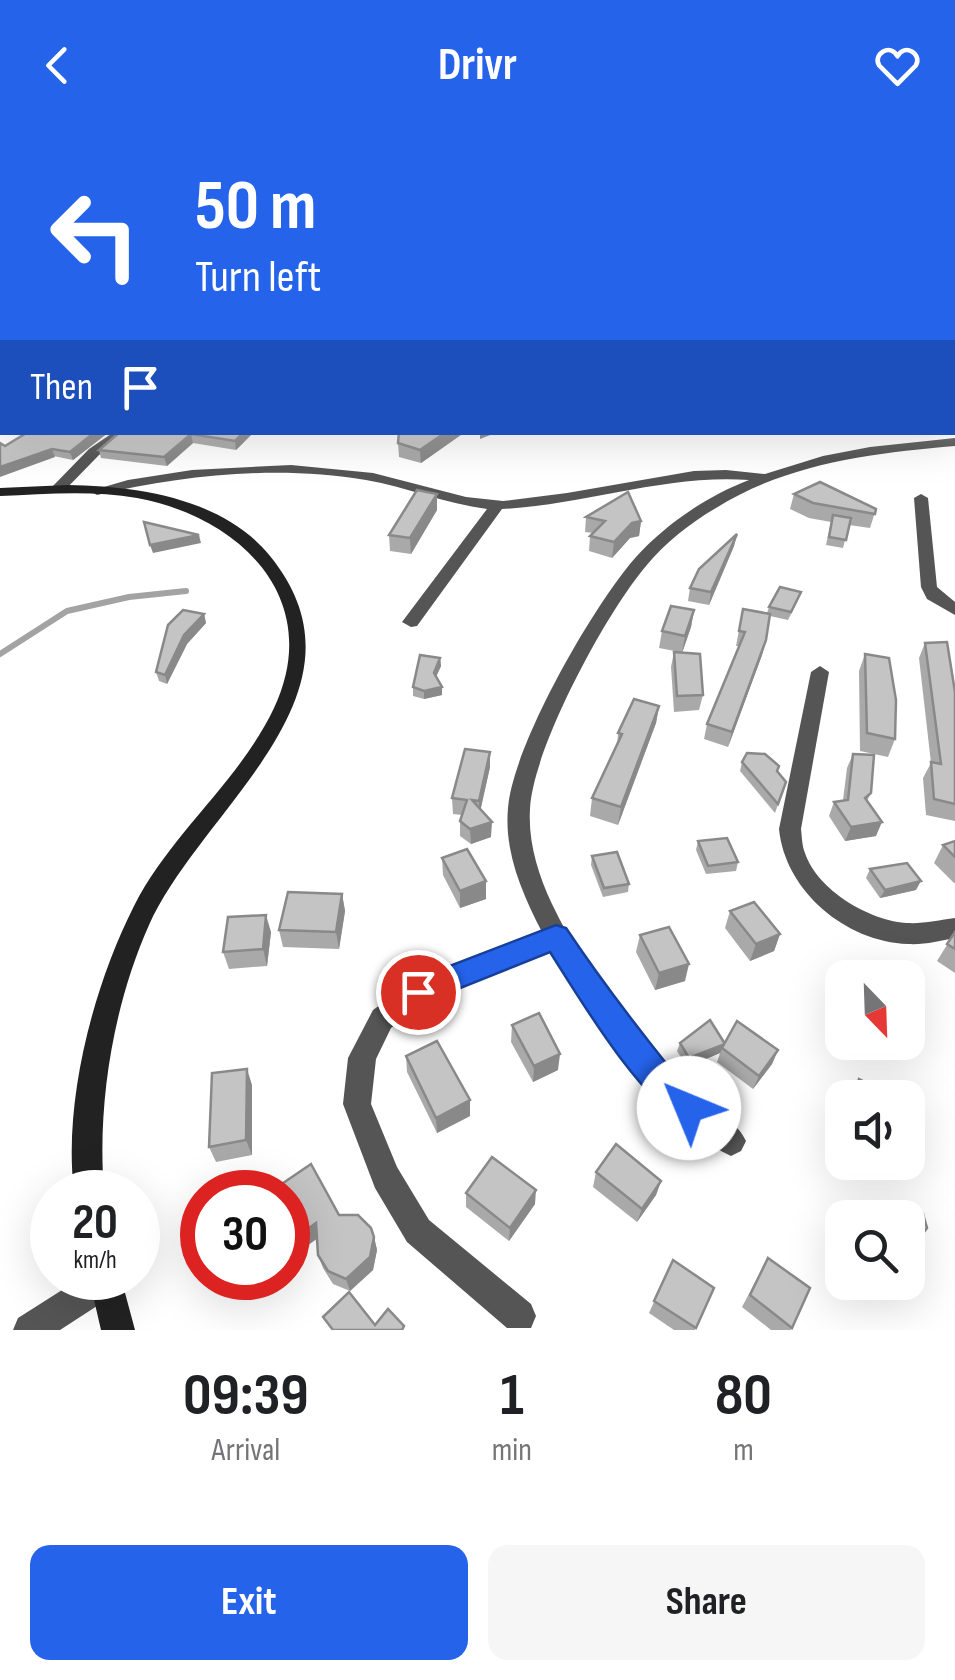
<!DOCTYPE html>
<style>
body{margin:0;font-family:"Sofia Sans Condensed",sans-serif;background:#f6f6f6;color:#202124;height:100vh;display:flex;flex-direction:column;font-size:38px;white-space:nowrap}
*{box-sizing:border-box;margin:0}
p{font-size:32px;color:#757577}
.icon{flex:none;width:55px;height:55px;fill:none;stroke:currentColor;stroke-width:2;stroke-linecap:round;stroke-linejoin:round}
.map{position:relative;height:1200px;overflow:hidden}
.side{display:flex;flex-direction:column;background:#fff;flex:1}
.side>*{flex:none}
.guide{position:absolute;left:0px;top:0px;width:955px;height:305px;box-shadow:0 10px 40px #0002;background:#2563eb;color:#fff;overflow:hidden}
.needle{width:65px;rotate:157deg}
.fabs{position:absolute;left:825px;top:830px;display:grid;gap:20px}
.fabs a{display:grid;place-items:center;width:100px;height:100px;border-radius:20px;background:#fff;box-shadow:0 10px 40px #0002;font-size:50px}
.speed{position:absolute;left:30px;top:1040px;display:flex;gap:20px;font-size:50px;font-weight:700;text-align:center}
.speed>*{display:grid;place-content:center;width:130px;height:130px;border-radius:50%;background:#fff;box-shadow:0 10px 40px #0002;line-height:1}
.speed small{font-size:25px;font-weight:400}
.speed .limit{border:15px solid #d22;background:#fff;color:#111}
.pin{position:absolute;display:grid;place-items:center;width:85px;height:85px;color:#fff;margin:-42px;border:5px solid #fff;border-radius:50%;box-shadow:0 2px 10px #0007}
.me{position:absolute;width:110px;margin:-55px;rotate:315deg;stroke-linejoin:round;filter:drop-shadow(0 0 8px #0008)}
.turn{display:flex;align-items:center;gap:35px;height:210px;padding:0 30px;font-size:45px}
.turn .icon{width:130px;height:130px;stroke-width:2.5}
.turn b{display:block;font-size:70px;line-height:85px}
.then{display:flex;align-items:center;height:95px;padding:0 30px;background:#0003;gap:20px;font-size:38px}
.eta{display:flex;justify-content:space-evenly;align-items:center;height:170px;text-align:center}
.eta b{font-size:60px;font-weight:700;line-height:70px}
.primary-button{display:flex;gap:20px;margin-top:auto;padding:20px 30px}
.primary-button a{flex:1;height:115px;border-radius:20px;background:#2563eb;color:#fff;font-size:40px;font-weight:700;line-height:115px;text-align:center}
.primary-button a+a{background:#f6f6f6;color:#202124}
header{display:flex;justify-content:space-between;align-items:center;height:130px;padding:0 30px;background:#2563eb;color:#fff;font-size:45px;font-weight:700}
.map>svg:first-child{display:block}
.lines{fill:none;stroke-linecap:round;stroke-linejoin:round}
.stream{stroke:#a3a3a3;stroke-width:6}
.street{fill:#555;fill-rule:evenodd}
.secondary{fill:#222;fill-rule:evenodd}
.wall{fill:#a9a9a9}
.shaded-wall{fill:#898989}
.building{fill:#c4c4c4;stroke:#898989;stroke-width:2.5}
.route{fill:#2563eb;stroke:#184099;stroke-width:2.5}
</style>
<header><svg class="icon" aria-label="back" viewBox="0 0 24 24"><path d="M15 5l-7 7 7 7"/></svg>Drivr<svg class="icon" aria-label="heart" viewBox="0 0 24 24"><path d="M12 20l-8-8c-3-5 5-10 8-4 3-6 11-1 8 4z"/></svg></header>
<div class="map">
<svg width="955" height="1200" viewBox="0 0 955 1200">
<rect width="100%" height="100%" fill="#fff"/>
<g class="lines">
<polyline class="stream" points="0,524 67,481 129,467 186,461"/>
<g class="street">
<polygon points="114,302 129,302 99,325 62,363 52,363 52,357 89,319"/>
<path d="M 955,308 L 955,316 C 873,323 788,333 716,378 C 690,393 665,413 646,436 C 606,483 533,618 530,679 C 528,712 538,744 552,774 C 582,837 629,902 679,952 C 698,971 735,986 746,1011 L 741,1021 L 731,1026 L 721,1021 L 671,983 L 638,947 L 594,888 L 551,820 L 427,870 L 391,898 L 376,929 L 371,974 L 397,1037 L 429,1090 L 531,1174 L 536,1186 L 531,1198 L 507,1198 L 407,1112 L 375,1058 L 343,974 L 348,928 L 373,880 L 409,854 L 542,802 C 522,763 504,722 508,678 C 513,615 594,474 636,427 C 666,394 707,366 749,350 C 665,344 585,375 502,379 L 417,496 L 411,497 L 402,492 L 487,379 C 446,374 407,357 366,350 C 277,335 184,345 97,365 L 90,361 L 128,350 L 192,340 L 291,335 L 373,343 L 466,367 L 503,371 L 567,363 L 694,341 L 726,340 L 765,344 L 823,326 L 870,317 Z"/>
<polygon points="921,364 928,368 937,457 955,472 955,485 927,469 921,457 914,368"/>
<path d="M 820,536 L 829,542 L 801,699 C 802,707 802,716 805,723 C 817,760 870,791 907,793 C 923,794 939,790 955,788 L 955,808 C 940,811 924,815 908,814 C 846,812 785,761 779,699 L 811,542 Z"/>
<polygon points="81,1148 120,1148 121,1151 117,1163 60,1200 13,1200 18,1188"/>
</g>
<g class="secondary">
<path d="M 68,355 C 137,356 223,368 270,426 C 381,563 202,677 149,795 C 113,876 97,974 104,1062 L 74,1062 C 63,972 93,857 134,776 C 171,703 239,652 274,578 C 325,469 240,387 137,368 C 92,360 45,364 0,366 L 0,358 Z"/>
<polygon points="89,1148 121,1148 135,1200 101,1200"/>
</g>
</g>
<g class="wall">
<polygon points="28,302 109,302 73,330 5,316"/>
<polygon points="120,302 254,302 236,320 193,313 167,336 101,328 99,320"/>
<polygon points="465,302 421,333 399,327 398,313"/>
<polygon points="437,364 437,380 411,424 390,421 389,405"/>
<polygon points="794,364 876,379 870,398 849,395 843,418 826,415 831,392 809,388 790,379"/>
<polygon points="586,387 641,391 639,406 630,408 612,428 589,421 590,406 593,403 585,402"/>
<polygon points="737,404 734,416 709,475 688,471 690,458"/>
<polygon points="798,470 788,490 770,486 762,525 728,617 704,609 707,594 739,516 736,516 743,479 767,483 769,477"/>
<polygon points="694,480 691,497 682,523 703,565 699,580 674,582 671,537 674,522 680,522 659,518 662,501"/>
<polygon points="204,484 206,493 187,514 167,554 159,551 156,542"/>
<polygon points="925,513 955,562 955,691 926,685 923,648 931,633 919,528"/>
<polygon points="865,524 895,609 888,627 860,621 859,541"/>
<polygon points="440,528 441,536 436,547 442,557 442,565 424,569 413,566 413,557"/>
<polygon points="659,576 656,593 618,695 590,686 592,668 617,617 618,603"/>
<polygon points="853,624 871,663 867,671 876,706 845,711 829,686 834,672 843,670 847,638"/>
<polygon points="742,632 777,641 786,652 775,683 740,641"/>
<polygon points="490,637 480,680 491,707 471,714 460,706 460,691 462,685 453,684 452,668"/>
<polygon points="698,711 738,732 736,741 706,744 696,720"/>
<polygon points="955,711 955,753 954,753 934,733 943,715"/>
<polygon points="592,726 629,754 628,762 603,767 591,735"/>
<polygon points="442,728 486,769 460,778 443,745"/>
<polygon points="870,739 916,760 880,768 866,748"/>
<polygon points="342,764 345,781 339,819 283,817 279,800"/>
<polygon points="730,781 780,804 774,821 750,831 725,798"/>
<polygon points="271,802 267,836 229,839 223,822"/>
<polygon points="955,802 955,843 937,831"/>
<polygon points="640,805 685,851 655,860 636,822"/>
<polygon points="842,858 842,873 836,870"/>
<polygon points="512,895 558,940 533,952 511,912"/>
<polygon points="680,913 725,913 778,920 772,934 753,959 717,932 720,923 687,937 677,921"/>
<polygon points="406,926 470,970 470,986 437,1003 407,942"/>
<polygon points="859,949 896,968 848,968"/>
<polygon points="252,955 252,1025 216,1032 209,1017"/>
<polygon points="596,1042 661,1051 656,1065 637,1092 593,1057"/>
<polygon points="288,1062 339,1085 374,1107 377,1120 373,1140 350,1161 333,1154 323,1138 318,1125 317,1109 301,1120 288,1097"/>
<polygon points="466,1063 535,1074 509,1111 466,1077"/>
<polygon points="892,1072 911,1073 923,1084 927,1098 911,1118 908,1117 908,1088 883,1088"/>
<polygon points="768,1128 792,1198 791,1200 771,1200 742,1177"/>
<polygon points="673,1130 714,1158 695,1200 674,1200 649,1183"/>
</g>
<g class="shaded-wall">
<polygon points="95,302 109,302 73,330 70,322"/>
<polygon points="243,302 254,302 236,320 235,311"/>
<polygon points="446,302 465,302 421,333 420,320"/>
<polygon points="480,302 498,302 480,309"/>
<polygon points="191,304 193,313 167,336 164,327"/>
<polygon points="52,319 55,327 0,347 0,337"/>
<polygon points="437,364 437,380 411,424 410,408"/>
<polygon points="641,391 639,406 630,408 612,428 614,412 632,393"/>
<polygon points="737,404 734,416 709,475 711,462"/>
<polygon points="199,405 201,413 153,423 150,415"/>
<polygon points="694,480 691,497 682,523 685,506"/>
<polygon points="204,484 206,493 187,514 167,554 165,545 184,505"/>
<polygon points="766,510 762,525 728,617 732,602"/>
<polygon points="440,528 441,536 434,551 434,543"/>
<polygon points="442,557 442,565 424,569 424,561"/>
<polygon points="659,576 656,593 618,695 621,677"/>
<polygon points="490,622 490,637 479,687 479,671"/>
<polygon points="492,692 491,707 471,714 470,699"/>
<polygon points="882,692 876,706 845,711 851,697"/>
<polygon points="486,751 486,769 460,778 460,761"/>
<polygon points="921,751 916,760 880,768 885,760"/>
<polygon points="342,764 345,781 339,819 336,802"/>
<polygon points="266,785 271,802 267,836 263,819"/>
<polygon points="780,804 774,821 750,831 756,814"/>
<polygon points="689,834 685,851 655,860 659,843"/>
<polygon points="725,914 720,923 687,937 689,928"/>
<polygon points="778,920 772,934 753,959 759,946"/>
<polygon points="560,924 558,940 533,952 534,936"/>
<polygon points="247,939 252,955 252,1025 246,1010"/>
<polygon points="470,970 470,986 437,1003 436,988"/>
<polygon points="661,1051 656,1065 637,1092 642,1079"/>
<polygon points="536,1060 535,1074 509,1111 510,1098"/>
<polygon points="316,1093 320,1106 301,1120 296,1107"/>
<polygon points="374,1107 377,1120 373,1140 350,1161 346,1149"/>
</g>
<g class="building">
<polygon points="0,161 2,161 2,248 0,246 0,175 2,175 2,164 0,164"/>
<rect x="952" y="161" width="3" height="43"/>
<polygon points="28,302 95,302 70,322 52,319 0,337 0,313 5,316"/>
<polygon points="120,302 244,302 235,311 191,304 164,327 99,320"/>
<polygon points="399,302 446,302 420,320 398,313"/>
<polygon points="820,352 876,379 875,384 813,373 794,364"/>
<polygon points="417,360 437,364 410,408 389,405"/>
<polygon points="628,362 641,391 632,393 614,412 590,406 605,391 586,387"/>
<polygon points="833,385 851,388 846,410 829,407"/>
<polygon points="144,392 199,405 150,415"/>
<polygon points="737,404 711,462 690,458 699,439"/>
<polygon points="780,457 801,462 791,482 769,477"/>
<polygon points="671,476 694,480 685,506 662,501"/>
<polygon points="743,479 770,484 766,510 732,602 707,594 745,502 739,501"/>
<polygon points="183,480 204,484 184,505 165,545 156,542 168,495"/>
<polygon points="947,512 955,562 955,674 934,669 931,632 941,634 925,513"/>
<polygon points="674,522 700,524 703,565 677,566"/>
<polygon points="865,524 889,528 896,570 895,609 867,603"/>
<polygon points="420,525 440,528 434,543 442,557 424,561 413,557"/>
<polygon points="634,569 659,576 621,677 592,668 622,604 618,603"/>
<polygon points="465,619 490,622 479,671 472,670 492,692 470,699 460,691 467,670 452,668"/>
<polygon points="747,623 765,624 779,636 777,641 786,652 778,674 742,632"/>
<polygon points="853,624 874,625 871,663 865,668 882,692 851,697 834,672 848,670"/>
<polygon points="727,708 738,732 708,736 698,711"/>
<polygon points="955,711 955,727 943,715"/>
<polygon points="467,719 486,751 460,761 442,728"/>
<polygon points="617,722 629,754 604,758 592,726"/>
<polygon points="907,733 921,751 885,760 870,739"/>
<polygon points="288,762 342,764 336,802 279,800"/>
<polygon points="754,772 780,804 756,814 730,781"/>
<polygon points="266,785 263,819 223,822 228,787"/>
<polygon points="669,797 689,834 659,843 640,805"/>
<polygon points="955,802 955,819 947,814"/>
<polygon points="858,834 881,848 849,848"/>
<polygon points="539,883 560,924 534,936 512,895"/>
<polygon points="710,890 725,914 689,928 680,913"/>
<polygon points="737,891 778,920 759,946 722,918"/>
<polygon points="437,911 470,970 436,988 406,926"/>
<polygon points="247,939 246,1010 209,1017 212,943"/>
<polygon points="859,949 896,968 853,968"/>
<polygon points="616,1014 661,1051 642,1079 596,1042"/>
<polygon points="492,1027 536,1060 510,1098 466,1063"/>
<polygon points="311,1034 339,1085 358,1085 371,1098 374,1107 370,1127 346,1149 328,1141 318,1125 316,1093 296,1107 288,1092 288,1062 270,1062"/>
<polygon points="892,1072 911,1073 923,1084 927,1098 917,1111 908,1109 908,1088 886,1088"/>
<polygon points="768,1128 810,1158 792,1198 750,1165"/>
<polygon points="673,1130 714,1158 696,1198 654,1171"/>
<polygon points="349,1162 375,1195 388,1179 404,1196 402,1200 333,1200 323,1187"/>
</g>
<linearGradient id="sky" x2="0" y2="1"><stop stop-color="#8cadcc"/><stop offset="0.49" stop-color="#fff"/><stop offset="1" stop-color="#fff" stop-opacity="0"/></linearGradient>
<rect width="955" height="329" fill="url(#sky)"/>
<path class="route" d="M 556,795 L 566,798 C 598,846 633,892 669,937 C 681,952 698,961 705,978 L 700,989 L 689,994 C 642,974 578,866 550,822 L 418,875 L 408,871 L 404,862 L 408,852 Z"/>
</svg>
<div class="fabs">
<a><svg class="needle" viewBox="-14 -14 28 28"><path d="M0-13l5 13h-10z" fill="#e53935"/><path d="M0 13l5-13h-10z" fill="#757577"/></svg></a>
<a><svg class="icon" aria-label="sound" viewBox="0 0 24 24"><path d="M4 9h4l5-4v14l-5-4H4zM17 9q2 3 0 6"/></svg></a>
<a><svg class="icon" aria-label="search" viewBox="0 0 24 24"><circle cx="10" cy="10" r="6"/><path d="M15 15l6 6"/></svg></a>
</div>
<div class="speed"><div>20<small>km/h</small></div><div class="limit">30</div></div>
<div class="pin" style="left:418px;top:862px;background:#d93025"><svg class="icon" aria-label="arrive" viewBox="0 0 24 24"><path d="M6 21V4h12l-3 4 3 4H6"/></svg></div>
<svg class="me" style="left:689px;top:978px" viewBox="-20 -20 40 40"><circle r="19" fill="#fff"/><path d="M0-13L10 11 0 6-10 11z" fill="#2563eb"/></svg>
<div class="guide">
<div class="turn"><svg class="icon" aria-label="left" viewBox="0 0 24 24"><path d="M17 20v-9H6M10 6l-5 5 5 5"/></svg><div><b>50 m</b>Turn left</div></div>
<div class="then">Then<svg class="icon" aria-label="arrive" viewBox="0 0 24 24"><path d="M6 21V4h12l-3 4 3 4H6"/></svg></div>
</div>
</div>
<section class="side">
<div class="eta">
<div><b>09:39</b><p>Arrival</p></div>
<div><b>1</b><p>min</p></div>
<div><b>80</b><p>m</p></div>
</div>
<div class="primary-button"><a>Exit</a><a>Share</a></div>
</section>
